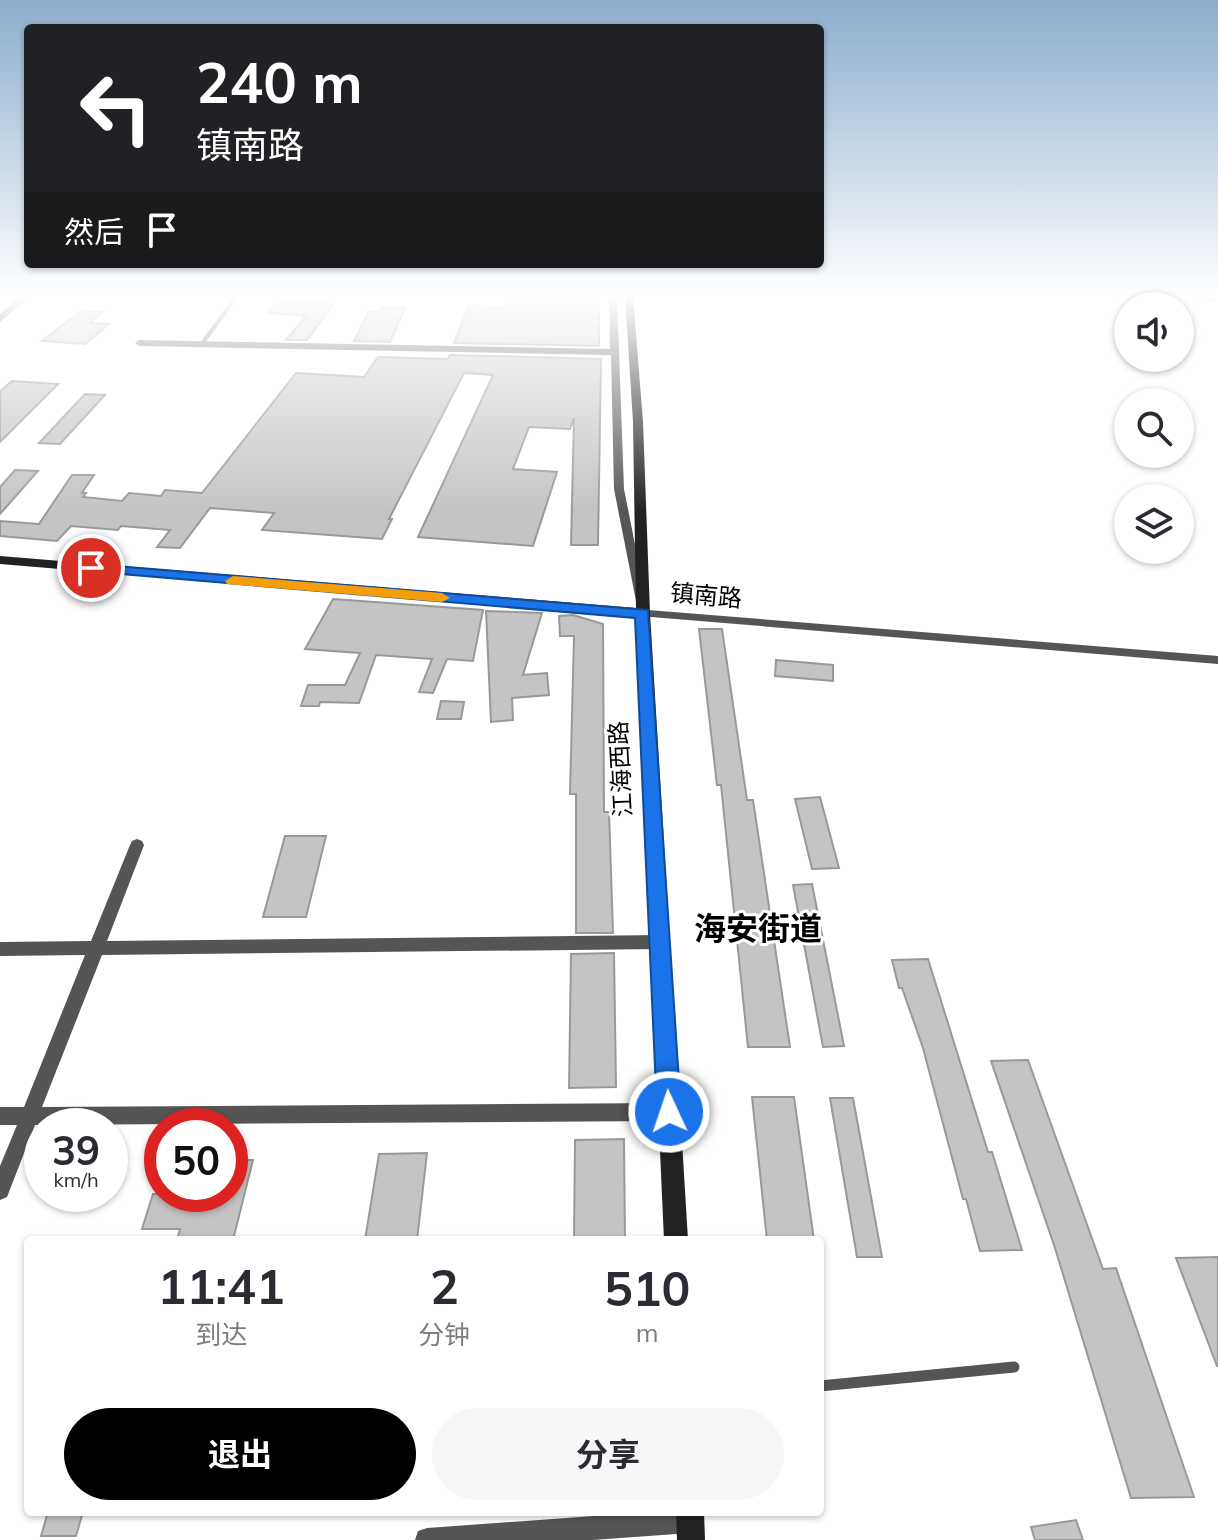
<!DOCTYPE html>
<html lang="zh">
<meta charset="utf-8">
<style>
body{margin:0;font-family:Mulish,"Noto Sans SC",sans-serif;background:#f7f7f7;color:#2b2b33;height:100vh;display:flex;flex-direction:column;font-size:30px;white-space:nowrap}
*{box-sizing:border-box;margin:0}
p{font-size:26px;color:#7c7c81}
.icon{flex:none;width:44px;height:44px;fill:none;stroke:currentColor;stroke-width:2;stroke-linecap:round;stroke-linejoin:round}
.map{position:relative;flex:1;overflow:hidden}
.panel{position:absolute;left:24px;top:1236px;width:800px;height:280px;display:flex;flex-direction:column;background:#fff;border-radius:8px;box-shadow:0 2px 6px #0004}
.panel>*{flex:none}
.top-card{position:absolute;left:24px;top:24px;width:800px;height:244px;border-radius:8px;box-shadow:0 2px 6px #0004;background:#202124;color:#fff;overflow:hidden}
.tools{position:absolute;left:1114px;top:292px;display:grid;gap:16px}
.tools a{display:grid;place-items:center;width:80px;height:80px;border-radius:50%;background:#fff;box-shadow:0 2px 6px #0004;font-size:40px}
.speed{position:absolute;left:24px;top:1108px;display:flex;gap:16px;font-size:40px;font-weight:700;text-align:center}
.speed>*{display:grid;place-content:center;width:104px;height:104px;border-radius:50%;background:#fff;box-shadow:0 2px 6px #0004;line-height:1}
.speed small{font-size:20px;font-weight:400}
.speed .limit{border:12px solid #d22;background:#fff;color:#111}
.pin{position:absolute;display:grid;place-items:center;width:68px;height:68px;color:#fff;margin:-34px;border:4px solid #fff;border-radius:50%;box-shadow:0 2px 8px #0007}
.me{position:absolute;width:88px;margin:-44px;rotate:357deg;stroke-linejoin:round;filter:drop-shadow(0 0 6px #0008)}
.turn{display:flex;align-items:center;gap:28px;height:168px;padding:0 40px;font-size:36px}
.turn .icon{width:104px;height:104px;stroke-width:2.5}
.turn b{display:block;font-size:56px;line-height:68px}
.then{display:flex;align-items:center;height:76px;padding:0 40px;background:#0003;gap:16px;font-size:30px}
.eta{display:flex;justify-content:space-evenly;align-items:center;height:136px;text-align:center}
.eta b{font-size:48px;font-weight:700;line-height:56px}
.button{display:flex;gap:16px;margin-top:auto;padding:16px 40px}
.button a{flex:1;height:92px;border-radius:48px;background:#000;color:#fff;font-size:32px;font-weight:700;line-height:92px;text-align:center}
.button a+a{background:#f7f7f7;color:#2b2b33}
.map>svg:first-child{display:block}
.building{fill:#c4c4c4;stroke:#999;stroke-width:2}
.lines{fill:none;stroke-linecap:round;stroke-linejoin:round}
.lane-far1{stroke:#555;stroke-width:4}
.lane{stroke:#555;stroke-width:11}
.street{fill:#555;fill-rule:evenodd}
.secondary{fill:#222;fill-rule:evenodd}
.route{fill:#1a73e8;stroke:#114b97;stroke-width:2}
.slow{fill:#f59e0b}
.labels{text-anchor:middle;stroke-width:6;stroke-linejoin:round;paint-order:stroke}
.street-label{font-size:24px;fill:#000;stroke:#fff}
.district-label{font-size:32px;font-weight:bold;fill:#000;stroke:#fff}
</style>
<div class="map">
<svg width="1218" height="1540" viewBox="0 0 1218 1540">
<rect width="100%" height="100%" fill="#fff"/>
<g class="building">
<polygon points="507,296 596,296 596,306 599,306 599,346 454,343 469,306 505,307"/>
<polygon points="280,301 334,304 307,340 286,340 306,316 268,313"/>
<polygon points="381,307 405,308 390,342 354,341 369,311 379,312"/>
<polygon points="81,311 102,312 90,323 109,324 85,344 42,341"/>
<polygon points="450,355 601,359 598,545 571,545 574,418 570,429 529,427 513,469 557,472 533,546 418,537 493,375 464,373 389,519 392,519 382,539 262,530 274,513 210,508 180,548 157,547 170,530 121,526 118,530 71,526 57,541 0,536 0,521 39,524 72,475 94,475 82,493 86,493 83,497 122,501 129,493 161,496 165,490 202,493 296,373 364,377 378,357 448,359"/>
<polygon points="12,381 58,384 0,442 0,391"/>
<polygon points="85,394 105,395 60,444 39,443"/>
<polygon points="15,470 38,471 0,514 0,487"/>
<polygon points="333,599 483,610 473,661 447,659 433,693 419,692 432,659 376,655 359,703 320,702 319,706 301,706 308,685 345,685 360,653 305,649"/>
<polygon points="486,611 542,613 523,675 547,673 549,695 512,698 513,720 491,722"/>
<polygon points="573,615 603,624 604,812 609,812 613,933 576,933 576,794 570,794 574,636 560,636 559,616"/>
<polygon points="699,629 722,629 747,800 753,800 790,1047 748,1047 721,785 717,785"/>
<polygon points="776,660 833,665 833,681 775,676"/>
<polygon points="441,701 464,702 461,719 437,719"/>
<polygon points="820,797 839,868 812,869 795,799"/>
<polygon points="285,836 326,836 306,917 263,917"/>
<polygon points="812,884 844,1046 823,1047 793,885"/>
<polygon points="614,953 616,1087 569,1088 571,954"/>
<polygon points="928,959 988,1152 992,1152 1022,1250 980,1251 966,1199 963,1199 923,1048 902,988 899,988 892,960"/>
<polygon points="1028,1060 1103,1269 1116,1268 1194,1497 1131,1498 1055,1248 991,1061"/>
<polygon points="752,1097 794,1097 814,1240 767,1240"/>
<polygon points="830,1098 853,1098 882,1257 857,1257"/>
<polygon points="624,1139 625,1240 574,1240 575,1140"/>
<polygon points="427,1153 417,1240 365,1240 379,1154"/>
<polygon points="230,1160 253,1160 233,1240 177,1240 180,1229 142,1229 153,1194 230,1194"/>
<polygon points="1218,1257 1218,1366 1217,1366 1176,1258"/>
<polygon points="48,1512 83,1512 76,1536 41,1536"/>
<polygon points="1076,1520 1083,1540 1035,1540 1031,1527"/>
</g>
<g class="lines">
<polyline class="lane-far1" points="201,345 237,296"/>
<polyline class="lane" points="820,1386 1014,1367"/>
<g class="street">
<polygon points="609,296 617,296 624,489 648,610 1218,656 1218,664 639,616 614,489 611,355 139,346 135,343 139,340 610,349"/>
<polygon points="1186,296 1218,299 1218,303 1190,298"/>
<polygon points="137,839 142,841 144,845 107,941 660,935 666,937 668,942 666,947 660,949 102,955 42,1107 669,1103 676,1106 678,1112 676,1118 669,1121 35,1125 7,1197 0,1200 0,1166 17,1125 0,1125 0,1107 24,1107 85,955 0,956 0,942 91,941 130,845 132,841"/>
<polygon points="649,1512 697,1512 702,1521 698,1529 690,1533 593,1540 415,1540 418,1531 427,1528"/>
</g>
<g class="secondary">
<polygon points="22,296 31,296 0,322 0,314"/>
<polygon points="625,296 633,296 643,422 650,613 688,1240 664,1240 636,617 0,564 0,556 636,608 633,422"/>
<polygon points="676,1512 704,1512 705,1540 677,1540"/>
</g>
</g>
<linearGradient id="sky" x2="0" y2="1"><stop stop-color="#8cadcc"/><stop offset="0.58" stop-color="#fff"/><stop offset="1" stop-color="#fff" stop-opacity="0"/></linearGradient>
<rect width="1218" height="511" fill="url(#sky)"/>
<polygon class="route" points="91,564 648,610 681,1112 678,1120 669,1123 660,1120 657,1112 635,618 86,571 84,568"/>
<polygon class="slow" points="233,576 442,593 450,598 442,602 227,584 225,581"/>
<g class="labels">
<g class="street-label">
<text transform="translate(706 596) rotate(5)" y="8">镇南路</text>
<text transform="translate(621 769) rotate(-93)" y="8">江海西路</text>
</g>
<g class="district-label">
<text x="758" y="940">海安街道</text>
</g>
</g>
</svg>
<div class="tools">
<a><svg class="icon" aria-label="sound" viewBox="0 0 24 24"><path d="M4 9h4l5-4v14l-5-4H4zM17 9q2 3 0 6"/></svg></a>
<a><svg class="icon" aria-label="search" viewBox="0 0 24 24"><circle cx="10" cy="10" r="6"/><path d="M15 15l6 6"/></svg></a>
<a><svg class="icon" aria-label="layers" viewBox="0 0 24 24"><path d="M12 4l9 5-9 5-9-5zM3 14l9 5 9-5"/></svg></a>
</div>
<div class="speed"><div>39<small>km/h</small></div><div class="limit">50</div></div>
<div class="pin" style="left:91px;top:568px;background:#d93025"><svg class="icon" aria-label="arrive" viewBox="0 0 24 24"><path d="M6 21V4h12l-3 4 3 4H6"/></svg></div>
<svg class="me" style="left:669px;top:1112px" viewBox="-20 -20 40 40"><circle r="17" fill="#1a73e8" stroke="#fff" stroke-width="3"/><path d="M0-11L8 9 0 5-8 9z" fill="#fff"/></svg>
<div class="top-card">
<div class="turn"><svg class="icon" aria-label="left" viewBox="0 0 24 24"><path d="M17 20v-9H6M10 6l-5 5 5 5"/></svg><div><b>240 m</b>镇南路</div></div>
<div class="then">然后<svg class="icon" aria-label="arrive" viewBox="0 0 24 24"><path d="M6 21V4h12l-3 4 3 4H6"/></svg></div>
</div>
<section class="panel">
<div class="eta">
<div><b>11:41</b><p>到达</p></div>
<div><b>2</b><p>分钟</p></div>
<div><b>510</b><p>m</p></div>
</div>
<div class="button"><a>退出</a><a>分享</a></div>
</section>
</div>
